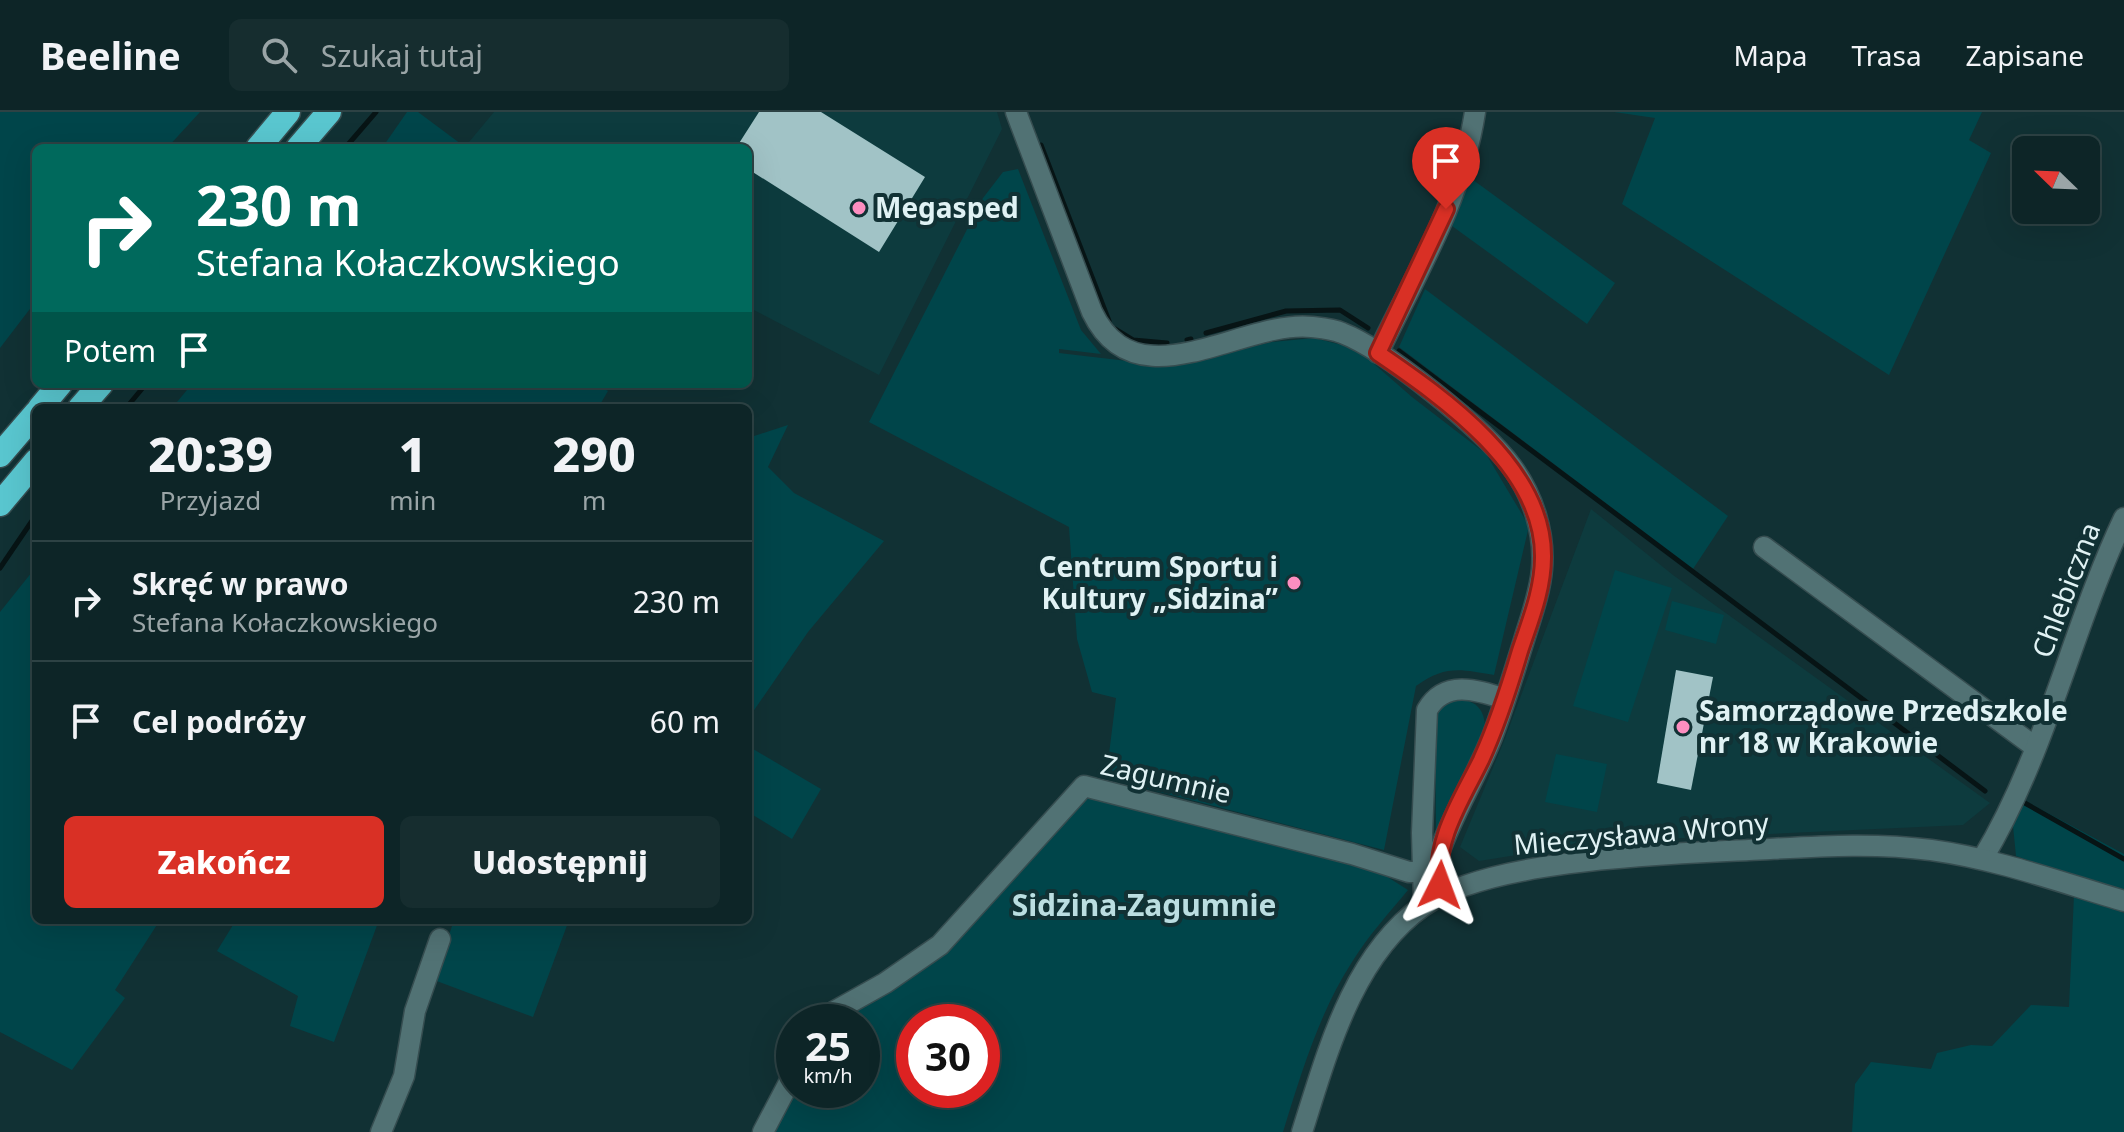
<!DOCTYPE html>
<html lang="pl">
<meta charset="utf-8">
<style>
body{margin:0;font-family:"Noto Sans",sans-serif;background:#162d2f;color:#f1f3f6;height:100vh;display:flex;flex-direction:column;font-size:30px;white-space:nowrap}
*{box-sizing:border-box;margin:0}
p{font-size:26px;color:#9aa5a7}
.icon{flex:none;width:44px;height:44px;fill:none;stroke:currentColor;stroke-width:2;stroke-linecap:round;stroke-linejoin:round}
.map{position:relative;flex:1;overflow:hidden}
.drawer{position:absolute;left:32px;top:292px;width:720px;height:520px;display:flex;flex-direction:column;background:#0d2527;border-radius:12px;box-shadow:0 8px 32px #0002,0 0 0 2px #2d4244}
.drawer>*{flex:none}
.banner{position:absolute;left:32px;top:32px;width:720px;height:244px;border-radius:12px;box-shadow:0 8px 32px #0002,0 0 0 2px #2d4244;background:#00695c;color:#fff;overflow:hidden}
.needle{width:52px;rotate:293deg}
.controls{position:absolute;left:2012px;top:24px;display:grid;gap:16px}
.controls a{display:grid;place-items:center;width:88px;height:88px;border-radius:12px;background:#0d2527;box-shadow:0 8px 32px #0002,0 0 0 2px #2d4244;font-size:40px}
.speed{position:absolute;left:776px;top:892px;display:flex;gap:16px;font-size:40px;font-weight:700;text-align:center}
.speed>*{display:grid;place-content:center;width:104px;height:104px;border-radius:50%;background:#0d2527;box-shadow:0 8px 32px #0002,0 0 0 2px #2d4244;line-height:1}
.speed small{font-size:20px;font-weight:400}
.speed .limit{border:12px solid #d22;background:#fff;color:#111}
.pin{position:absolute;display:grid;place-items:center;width:68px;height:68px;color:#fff;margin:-82px -34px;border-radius:50% 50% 50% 0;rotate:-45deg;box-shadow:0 0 8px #0007}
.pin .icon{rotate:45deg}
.me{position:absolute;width:88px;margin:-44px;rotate:3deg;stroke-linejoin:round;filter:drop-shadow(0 0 6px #0008)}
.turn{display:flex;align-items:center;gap:28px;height:168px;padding:0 32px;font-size:36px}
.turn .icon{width:104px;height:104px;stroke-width:2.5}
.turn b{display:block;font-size:56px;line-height:68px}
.then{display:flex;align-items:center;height:76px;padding:0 32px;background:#0003;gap:16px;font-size:30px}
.eta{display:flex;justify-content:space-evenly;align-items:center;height:136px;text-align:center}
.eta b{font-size:48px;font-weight:800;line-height:56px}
.primary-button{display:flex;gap:16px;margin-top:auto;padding:16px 32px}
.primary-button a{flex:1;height:92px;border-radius:12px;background:#d93025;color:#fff;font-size:32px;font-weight:800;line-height:92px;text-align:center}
.primary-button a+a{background:#162d2f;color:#f1f3f6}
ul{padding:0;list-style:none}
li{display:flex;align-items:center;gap:24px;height:120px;padding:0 32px;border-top:2px solid #2d4244}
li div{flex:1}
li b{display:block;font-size:30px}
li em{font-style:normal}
header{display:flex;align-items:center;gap:48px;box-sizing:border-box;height:112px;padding:0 40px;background:#0d2527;border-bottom:2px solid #2d4244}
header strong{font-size:38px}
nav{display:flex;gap:44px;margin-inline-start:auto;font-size:28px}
.search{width:560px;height:72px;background:#162d2f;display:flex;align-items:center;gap:20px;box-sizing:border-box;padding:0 28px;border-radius:12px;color:#9aa5a7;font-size:30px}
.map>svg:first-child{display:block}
.built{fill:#0d3b3e}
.green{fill:#00454a;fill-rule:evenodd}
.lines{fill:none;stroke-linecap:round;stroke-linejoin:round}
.stream{stroke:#071415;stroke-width:5}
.building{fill:#a1c3c6}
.minor-casing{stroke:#364d50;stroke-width:23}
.tertiary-casing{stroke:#364d50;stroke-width:23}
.motorway-casing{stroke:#364d50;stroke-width:27}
.minor{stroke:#517274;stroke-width:20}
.tertiary{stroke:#517274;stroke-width:20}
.motorway{stroke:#59c6cf;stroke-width:24}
.route-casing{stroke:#8d1f18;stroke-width:20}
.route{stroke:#d93025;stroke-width:14}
.poi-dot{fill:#fd8ec0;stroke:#113134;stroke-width:3}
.labels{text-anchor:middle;stroke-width:8;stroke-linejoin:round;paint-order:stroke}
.poi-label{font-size:28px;font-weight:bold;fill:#e0f2f4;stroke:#113134;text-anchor:start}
.street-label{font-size:28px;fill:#e0f2f4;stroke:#113134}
.neighbourhood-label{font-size:30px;font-weight:bold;fill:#bbdee1;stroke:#113134}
</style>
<header>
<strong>Beeline</strong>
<div class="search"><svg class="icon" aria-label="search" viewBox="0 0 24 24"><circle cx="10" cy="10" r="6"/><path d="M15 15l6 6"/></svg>Szukaj tutaj</div>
<nav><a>Mapa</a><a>Trasa</a><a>Zapisane</a></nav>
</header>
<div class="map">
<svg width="2124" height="1020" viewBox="0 0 2124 1020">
<rect width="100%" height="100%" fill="#113134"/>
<g class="built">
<polygon points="494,0 997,0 1002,17 879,263 748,195 748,36 464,36"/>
<polygon points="1591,397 1673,463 1990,691 1963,713 1598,730 1479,749 1460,735 1504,629"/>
</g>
<g class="green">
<polygon points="0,0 200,0 167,36 36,36 36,189 0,236"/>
<polygon points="407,0 418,0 465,35 382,36"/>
<polygon points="1614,0 1982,0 1969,28 1991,41 1889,263 1622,92 1655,6"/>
<path d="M 1018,57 L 1081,218 L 1101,242 L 1059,237 L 1059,241 L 1170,254 L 1272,230 L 1314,226 L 1342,233 L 1365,244 L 1412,285 L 1486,342 L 1529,414 L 1494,563 C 1460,557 1445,553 1416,574 L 1384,738 L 1106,666 L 1116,586 L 1092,580 L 1077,527 L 1069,415 L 869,310 L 983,86 L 1003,60 Z"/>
<polygon points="1469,65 1615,171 1587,212 1452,114"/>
<polygon points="1425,177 1728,404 1693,457 1399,235"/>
<polygon points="192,272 596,272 608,279 598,296 172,296"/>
<polygon points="788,313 768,355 794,381 884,429 808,520 748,607 748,326"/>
<polygon points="36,455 36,808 160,808 115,878 125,886 72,958 0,920 0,500"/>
<polygon points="1615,458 1672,476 1628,610 1573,594"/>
<polygon points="1672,489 1724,503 1716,532 1665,518"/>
<path d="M 1454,586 C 1474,588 1485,595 1485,617 L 1436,718 L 1435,605 L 1439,597 Z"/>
<polygon points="748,634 821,677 792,727 748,700"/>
<polygon points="1556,642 1607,652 1597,700 1545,690"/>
<path d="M 1092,682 L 1378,759 L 1408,778 C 1389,801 1368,824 1352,850 C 1319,901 1301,962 1283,1020 L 772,1020 L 794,978 L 862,978 L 862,910 L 840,910 L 1022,756 ZM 914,910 L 982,910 L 982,978 L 914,978 Z"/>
<polygon points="2022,687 2124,742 2124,782 2016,744 2013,714"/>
<polygon points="2074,783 2124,801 2124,1020 1852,1020 1855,972 1871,950 1931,957 1937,941 1971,933 1992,934 2031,893 2069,895"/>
<polygon points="236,808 379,808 334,930 290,914 298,884 217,839"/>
<polygon points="454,808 569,808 533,905 434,868"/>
</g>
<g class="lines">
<g class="stream">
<polyline points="1041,33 1109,209"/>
<polyline points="345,36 376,0"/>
<polyline points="1115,217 1133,228 1167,231"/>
<polyline points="1206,221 1286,199 1340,198 1368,216"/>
<polyline points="1187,228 1191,227"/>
<polyline points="1399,239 1985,679"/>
<polyline points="126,296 146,272"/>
<polyline points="0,456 36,403"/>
<polyline points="2023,690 2124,747"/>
</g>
</g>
<g class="building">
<polygon points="759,0 821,0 925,65 879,140 748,57 748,36 736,36"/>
<polygon points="1676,558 1713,565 1691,678 1657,671"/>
</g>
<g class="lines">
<g class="minor-casing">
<g id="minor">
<path d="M 1016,0 L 1092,200 C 1137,294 1242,207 1312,215 C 1321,216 1333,217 1342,221 C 1386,238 1484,317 1512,355 C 1533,384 1545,421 1542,457 C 1540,481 1531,505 1524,528 C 1514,560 1504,594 1492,625 C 1476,665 1453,701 1439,741 L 1438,760 L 1444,784"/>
<path d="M 1378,241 C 1415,164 1462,86 1475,0"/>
<polyline points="1764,435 2035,635"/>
<path d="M 1983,746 C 2046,641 2072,516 2124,406"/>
<path d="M 1424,792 L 1422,721 L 1427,598 C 1445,567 1477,578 1505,587"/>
<polyline points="825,910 835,899 885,871 940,833 1084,674 1352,742 1409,760 1438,760"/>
<polyline points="381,1020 404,964 415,899 440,827"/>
<polyline points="763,1020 794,961"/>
</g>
</g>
<g class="tertiary-casing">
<path id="tertiary" d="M 1302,1020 C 1327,942 1352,844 1423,794 C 1490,747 1666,742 1749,738 C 1810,735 1870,730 1931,738 C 1997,747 2060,770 2124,789"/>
</g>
<g class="motorway-casing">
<g id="motorway">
<polyline points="258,36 288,0"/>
<polyline points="298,36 329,0"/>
<polyline points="40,296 60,272"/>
<polyline points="80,296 101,272"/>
<polyline points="0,343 36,301"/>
<polyline points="0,392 36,349"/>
</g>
</g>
<use href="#minor" class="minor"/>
<use href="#tertiary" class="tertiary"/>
<use href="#motorway" class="motorway"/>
</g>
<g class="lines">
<g class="route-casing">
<path id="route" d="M 1440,773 C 1434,728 1462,687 1481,648 C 1497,613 1509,576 1520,539 C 1530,509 1543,478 1543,445 C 1544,356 1444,286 1378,241 L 1446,97"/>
</g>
<use href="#route" class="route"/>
</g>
<g class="poi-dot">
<circle cx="859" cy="96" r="8"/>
<circle cx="1294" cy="471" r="8"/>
<circle cx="1683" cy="615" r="8"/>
</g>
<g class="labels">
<g class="poi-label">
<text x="875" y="106">Megasped</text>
<text x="1278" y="465" text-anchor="end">Centrum Sportu i<tspan x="1278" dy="32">Kultury „Sidzina”</tspan></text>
<text x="1699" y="609">Samorządowe Przedszkole<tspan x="1699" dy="32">nr 18 w Krakowie</tspan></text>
</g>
<g class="street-label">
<text transform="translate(2066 478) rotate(-69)" y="10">Chlebiczna</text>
<text transform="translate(1166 667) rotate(13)" y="10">Zagumnie</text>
<text transform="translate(1641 722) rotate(-5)" y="10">Mieczysława Wrony</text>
</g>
<g class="neighbourhood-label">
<text x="1144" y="804">Sidzina-Zagumnie</text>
</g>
</g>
</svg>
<div class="controls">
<a><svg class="needle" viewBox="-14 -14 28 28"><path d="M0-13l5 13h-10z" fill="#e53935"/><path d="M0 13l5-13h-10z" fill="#9aa5a7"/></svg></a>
</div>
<div class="speed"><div>25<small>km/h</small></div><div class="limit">30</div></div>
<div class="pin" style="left:1446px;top:97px;background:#d93025"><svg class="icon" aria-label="arrive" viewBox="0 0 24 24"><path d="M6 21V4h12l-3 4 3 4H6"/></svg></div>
<svg class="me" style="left:1440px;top:773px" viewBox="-20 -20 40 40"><path d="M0-17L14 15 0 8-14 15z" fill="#d93025" stroke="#fff" stroke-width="4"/></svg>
<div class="banner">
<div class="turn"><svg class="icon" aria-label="right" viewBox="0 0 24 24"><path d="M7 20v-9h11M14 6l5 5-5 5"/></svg><div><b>230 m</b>Stefana Kołaczkowskiego</div></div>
<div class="then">Potem<svg class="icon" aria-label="arrive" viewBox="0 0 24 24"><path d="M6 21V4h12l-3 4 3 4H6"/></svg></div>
</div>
<section class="drawer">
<div class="eta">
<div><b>20:39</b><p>Przyjazd</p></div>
<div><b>1</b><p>min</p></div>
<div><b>290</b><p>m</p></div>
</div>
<ul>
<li><svg class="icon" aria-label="right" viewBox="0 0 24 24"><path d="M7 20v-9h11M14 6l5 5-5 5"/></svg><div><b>Skręć w prawo</b><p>Stefana Kołaczkowskiego</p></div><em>230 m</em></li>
<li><svg class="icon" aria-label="arrive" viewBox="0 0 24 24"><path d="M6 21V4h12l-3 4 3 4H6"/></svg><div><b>Cel podróży</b></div><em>60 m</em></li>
</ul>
<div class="primary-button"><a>Zakończ</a><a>Udostępnij</a></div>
</section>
</div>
